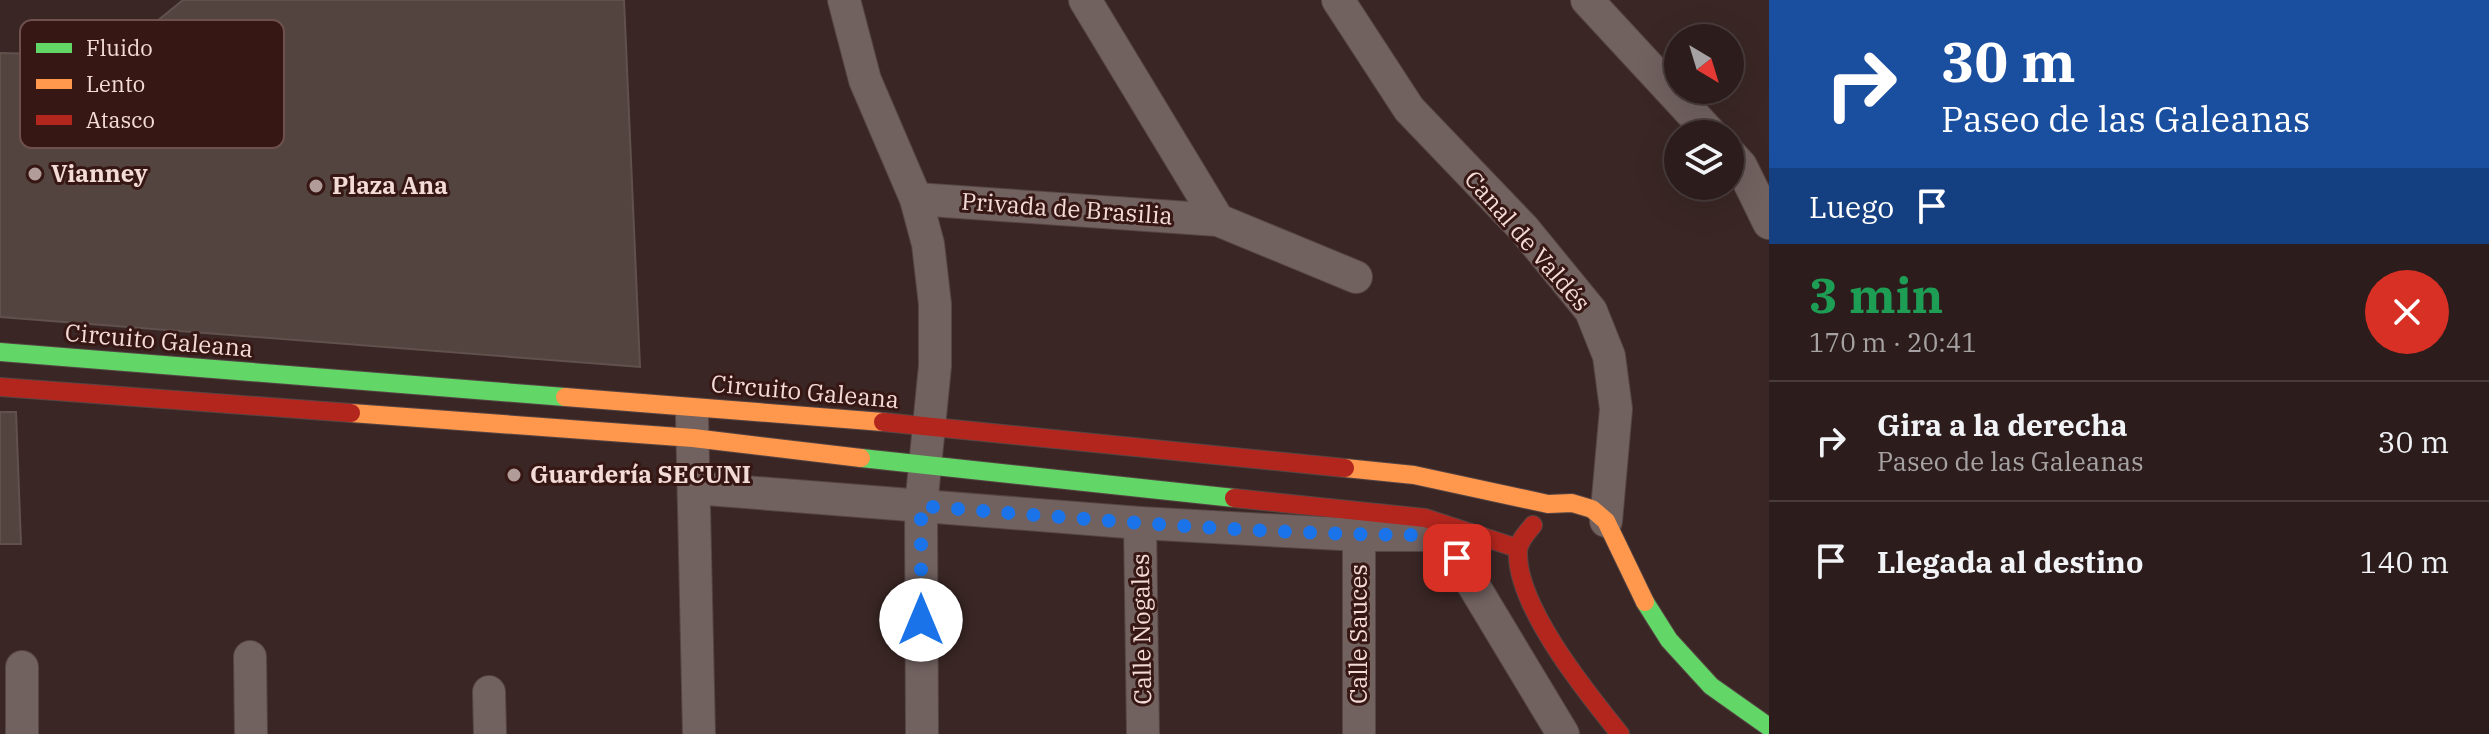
<!DOCTYPE html>
<html lang="es">
<meta charset="utf-8">
<style>
body{margin:0;font-family:"IBM Plex Serif",serif;background:#342625;color:#f1f3f6;height:100vh;display:flex;flex-direction:column;font-size:30px;white-space:nowrap}
*{box-sizing:border-box;margin:0}
p{font-size:26px;color:#a6a2a3}
.icon{flex:none;width:44px;height:44px;fill:none;stroke:currentColor;stroke-width:2;stroke-linecap:round;stroke-linejoin:round}
.map{position:relative;flex:1;overflow:hidden}
.panel{display:flex;flex-direction:column;background:#2c1d1c;width:720px}
.panel>*{flex:none}
.banner{background:#1a4fa0;color:#fff;overflow:hidden}
.needle{width:52px;rotate:142deg}
.controls{position:absolute;left:1664px;top:24px;display:grid;gap:16px}
.controls a{display:grid;place-items:center;width:80px;height:80px;border-radius:50%;background:#2c1d1c;box-shadow:0 8px 32px #0002,0 0 0 2px #483b3b;font-size:40px}
.pin{position:absolute;display:grid;place-items:center;width:68px;height:68px;color:#fff;margin:-34px;border-radius:16px;box-shadow:0 4px 12px #0006}
.me{position:absolute;width:88px;margin:-44px;rotate:0deg;stroke-linejoin:round;filter:drop-shadow(0 0 6px #0008)}
.turn{display:flex;align-items:center;gap:28px;height:168px;padding:0 40px;font-size:36px}
.turn .icon{width:104px;height:104px;stroke-width:2.5}
.turn b{display:block;font-size:56px;line-height:68px}
.then{display:flex;align-items:center;height:76px;padding:0 40px;background:#0003;gap:16px;font-size:30px}
.round{display:grid;place-items:center;flex:none;width:84px;height:84px;border-radius:42px;background:#342625}
.overview{display:flex;align-items:center;justify-content:space-between;height:136px;padding:0 40px}
h1{font-size:48px;font-weight:700;line-height:60px;color:#1e9e55}
ul{padding:0;list-style:none}
li{display:flex;align-items:center;gap:24px;height:120px;padding:0 40px;border-top:2px solid #483b3b}
li div{flex:1}
li b{display:block;font-size:30px}
li em{font-style:normal}
main{display:flex;flex:1;min-height:0}
.map>svg:first-child{display:block}
.building{fill:#534440;stroke:#61514d;stroke-width:2}
.lines{fill:none;stroke-linecap:round;stroke-linejoin:round}
.street-casing{stroke:#564544;stroke-width:34}
.fast-casing{stroke:#564544;stroke-width:20}
.slow-casing{stroke:#564544;stroke-width:20}
.jam-casing{stroke:#564544;stroke-width:20}
.street{stroke:#716260;stroke-width:32}
.fast{stroke:#63d668;stroke-width:18}
.slow{stroke:#ff974d;stroke-width:18}
.jam{stroke:#b3261e;stroke-width:18}
.route{stroke:#1a73e8;stroke-width:14;stroke-dasharray:0 25.2}
.poi-dot{fill:#b29c99;stroke:#371714;stroke-width:3}
.labels{text-anchor:middle;stroke-width:6;stroke-linejoin:round;paint-order:stroke}
.poi-label{font-size:24px;font-weight:bold;fill:#f3dbd8;stroke:#371714;text-anchor:start}
.street-label{font-size:24px;fill:#f3dbd8;stroke:#371714}
.key{fill:#371714;stroke:#6f524f;stroke-width:2}
.key-label{font-size:22px;fill:#f3dbd8}
</style>
<main>
<div class="map">
<svg width="1769" height="734" viewBox="0 0 1769 734">
<rect width="100%" height="100%" fill="#3a2725"/>
<g class="building">
<polygon points="183,0 624,0 640,367 0,317 0,53 114,56"/>
<polygon points="0,412 16,412 21,544 0,544"/>
</g>
<g class="lines">
<g class="street-casing">
<g id="street">
<polyline points="844,0 865,80 916,199 928,244 935,304 935,366 921,506 922,734"/>
<polyline points="1085,0 1218,220"/>
<polyline points="1338,0 1409,109 1524,229 1591,311 1609,356 1616,409 1606,521"/>
<polyline points="1587,0 1711,134"/>
<polyline points="1730,154 1741,166 1769,223"/>
<polyline points="916,199 1218,220 1356,277"/>
<polyline points="692,417 699,734"/>
<polyline points="694,488 1140,523 1359,535 1429,535 1457,558 1563,734"/>
<polyline points="1140,523 1143,734"/>
<polyline points="1359,535 1359,734"/>
<polyline points="250,657 251,734"/>
<polyline points="489,692 490,734"/>
<polyline points="22,734 22,667"/>
</g>
</g>
<g class="fast-casing">
<g id="fast">
<polyline points="0,352 565,397"/>
<polyline points="861,458 1234,498"/>
<polyline points="1645,602 1669,640 1711,686 1769,727"/>
</g>
</g>
<g class="slow-casing">
<g id="slow">
<polyline points="565,397 883,422"/>
<polyline points="351,413 693,438 861,458"/>
<polyline points="1345,468 1414,475 1548,504 1572,503 1592,509 1606,521 1645,602"/>
</g>
</g>
<g class="jam-casing">
<g id="jam">
<polyline points="0,387 351,413"/>
<polyline points="883,422 1345,468"/>
<polyline points="1234,498 1425,518 1517,548"/>
<path d="M 1533,525 C 1527,533 1518,541 1518,552 C 1516,606 1587,693 1620,734"/>
</g>
</g>
<use href="#street" class="street"/>
<use href="#fast" class="fast"/>
<use href="#slow" class="slow"/>
<use href="#jam" class="jam"/>
</g>
<g class="lines">
<path class="route" d="M 921,620 L 921,506 C 1090,519 1259,535 1429,535 L 1457,558"/>
</g>
<g class="poi-dot">
<circle cx="35" cy="174" r="8"/>
<circle cx="316" cy="186" r="8"/>
<circle cx="514" cy="475" r="8"/>
</g>
<g class="labels">
<g class="poi-label">
<text x="51" y="182">Vianney</text>
<text x="332" y="194">Plaza Ana</text>
<text x="530" y="483">Guardería SECUNI</text>
</g>
<g class="street-label">
<text transform="translate(1067 209) rotate(4)" y="8">Privada de Brasilia</text>
<text transform="translate(1527 241) rotate(49)" y="8">Canal de Valdés</text>
<text transform="translate(159 341) rotate(5)" y="8">Circuito Galeana</text>
<text transform="translate(805 392) rotate(5)" y="8">Circuito Galeana</text>
<text transform="translate(1142 629) rotate(-91)" y="8">Calle Nogales</text>
<text transform="translate(1359 634) rotate(-90)" y="8">Calle Sauces</text>
</g>
</g>
<rect x="20" y="20" width="264" height="128" rx="12" class="key"/>
<rect x="36" y="43" width="36" height="10" fill="#63d668"/>
<rect x="36" y="79" width="36" height="10" fill="#ff974d"/>
<rect x="36" y="115" width="36" height="10" fill="#b3261e"/>
<g class="key-label">
<text x="86" y="56">Fluido</text>
<text x="86" y="92">Lento</text>
<text x="86" y="128">Atasco</text>
</g>
</svg>
<div class="controls">
<a><svg class="needle" viewBox="-14 -14 28 28"><path d="M0-13l5 13h-10z" fill="#e53935"/><path d="M0 13l5-13h-10z" fill="#a6a2a3"/></svg></a>
<a><svg class="icon" aria-label="layers" viewBox="0 0 24 24"><path d="M12 4l9 5-9 5-9-5zM3 14l9 5 9-5"/></svg></a>
</div>
<div class="pin" style="left:1457px;top:558px;background:#d93025"><svg class="icon" aria-label="arrive" viewBox="0 0 24 24"><path d="M6 21V4h12l-3 4 3 4H6"/></svg></div>
<svg class="me" style="left:921px;top:620px" viewBox="-20 -20 40 40"><circle r="19" fill="#fff"/><path d="M0-13L10 11 0 6-10 11z" fill="#1a73e8"/></svg>
</div>
<section class="panel">
<div class="banner">
<div class="turn"><svg class="icon" aria-label="right" viewBox="0 0 24 24"><path d="M7 20v-9h11M14 6l5 5-5 5"/></svg><div><b>30 m</b>Paseo de las Galeanas</div></div>
<div class="then">Luego<svg class="icon" aria-label="arrive" viewBox="0 0 24 24"><path d="M6 21V4h12l-3 4 3 4H6"/></svg></div>
</div>
<div class="overview"><div><h1>3 min</h1><p>170 m · 20:41</p></div><a class="round" style="background:#d93025;color:#fff"><svg class="icon" aria-label="close" viewBox="0 0 24 24"><path d="M6 6l12 12M18 6L6 18"/></svg></a></div>
<ul>
<li><svg class="icon" aria-label="right" viewBox="0 0 24 24"><path d="M7 20v-9h11M14 6l5 5-5 5"/></svg><div><b>Gira a la derecha</b><p>Paseo de las Galeanas</p></div><em>30 m</em></li>
<li><svg class="icon" aria-label="arrive" viewBox="0 0 24 24"><path d="M6 21V4h12l-3 4 3 4H6"/></svg><div><b>Llegada al destino</b></div><em>140 m</em></li>
</ul>
</section>
</main>
